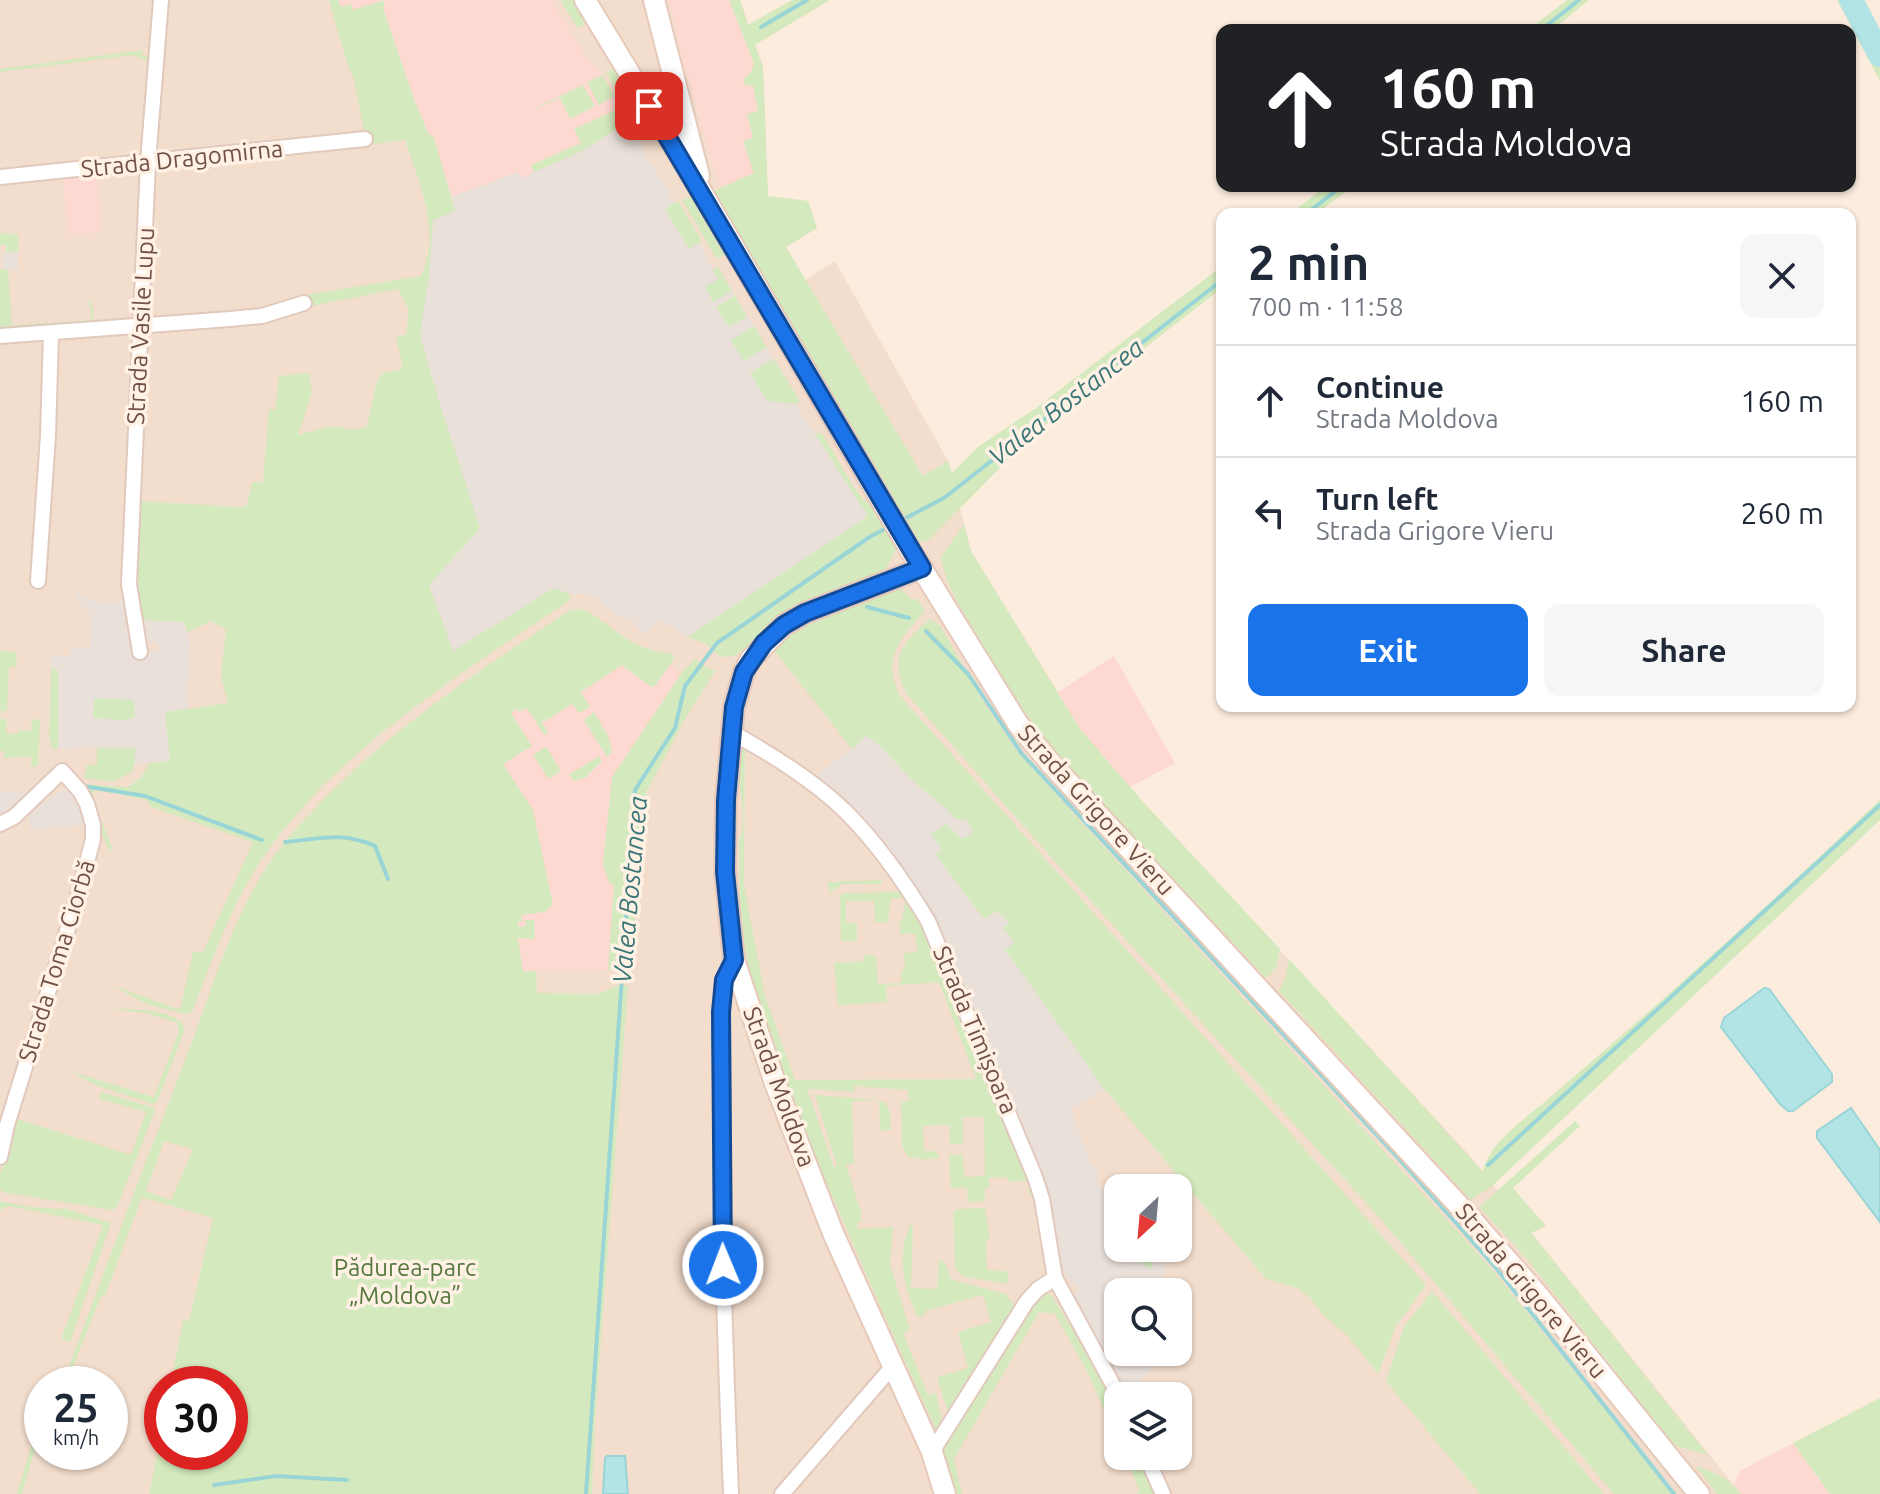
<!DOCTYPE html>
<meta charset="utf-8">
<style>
body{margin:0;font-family:Ubuntu,sans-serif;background:#f6f6f7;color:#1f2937;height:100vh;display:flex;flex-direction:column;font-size:30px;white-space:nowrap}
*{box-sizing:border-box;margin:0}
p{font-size:26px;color:#747a83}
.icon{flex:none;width:44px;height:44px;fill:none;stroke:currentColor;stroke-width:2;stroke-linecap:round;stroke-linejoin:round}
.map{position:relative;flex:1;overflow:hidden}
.details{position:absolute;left:1216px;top:208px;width:640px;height:504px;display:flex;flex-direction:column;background:#fff;border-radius:16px;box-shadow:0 2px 6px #0004}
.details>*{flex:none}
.hud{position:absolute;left:1216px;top:24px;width:640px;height:168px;border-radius:16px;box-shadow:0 2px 6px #0004;background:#202124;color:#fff;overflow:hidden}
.needle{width:52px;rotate:206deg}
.controls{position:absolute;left:1104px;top:1174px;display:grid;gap:16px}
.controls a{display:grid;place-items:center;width:88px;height:88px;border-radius:16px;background:#fff;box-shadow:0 2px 6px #0004;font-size:40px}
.speed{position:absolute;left:24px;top:1366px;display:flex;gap:16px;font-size:40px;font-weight:700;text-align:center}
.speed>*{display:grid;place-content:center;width:104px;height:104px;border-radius:50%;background:#fff;box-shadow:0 2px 6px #0004;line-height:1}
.speed small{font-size:20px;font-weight:400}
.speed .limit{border:12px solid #d22;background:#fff;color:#111}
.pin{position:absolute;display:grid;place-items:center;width:68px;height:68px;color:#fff;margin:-34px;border-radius:16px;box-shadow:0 4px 12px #0006}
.me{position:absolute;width:88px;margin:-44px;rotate:359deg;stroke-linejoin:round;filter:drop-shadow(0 0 6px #0008)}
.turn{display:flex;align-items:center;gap:28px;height:168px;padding:0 32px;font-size:36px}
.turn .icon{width:104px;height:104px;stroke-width:2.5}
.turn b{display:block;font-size:56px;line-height:68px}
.round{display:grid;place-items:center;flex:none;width:84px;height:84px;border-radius:16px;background:#f6f6f7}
.head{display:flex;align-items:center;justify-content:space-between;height:136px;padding:0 32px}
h1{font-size:48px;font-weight:600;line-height:60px}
.primary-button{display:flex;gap:16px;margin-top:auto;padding:16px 32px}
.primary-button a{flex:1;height:92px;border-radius:16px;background:#1a73e8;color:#fff;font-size:32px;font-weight:600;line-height:92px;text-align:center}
.primary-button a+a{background:#f6f6f7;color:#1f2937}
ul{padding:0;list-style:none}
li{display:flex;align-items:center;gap:24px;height:112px;padding:0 32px;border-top:2px solid #e0e1e3}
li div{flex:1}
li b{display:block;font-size:30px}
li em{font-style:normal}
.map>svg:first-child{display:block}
.residential{fill:#f3ddcc;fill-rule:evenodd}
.commercial{fill:#fdd9d1}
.industrial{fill:#eae0da}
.green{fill:#d4e9bd;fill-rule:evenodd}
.water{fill:#b3e4e5;stroke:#99d5d6;stroke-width:2}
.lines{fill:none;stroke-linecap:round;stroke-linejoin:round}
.stream{stroke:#99d5d6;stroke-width:4}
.river{stroke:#b3e4e5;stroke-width:24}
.street-casing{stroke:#e1c9bd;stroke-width:18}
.secondary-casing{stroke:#e6c9ba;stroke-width:24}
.street{stroke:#fff;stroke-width:14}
.secondary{stroke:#fff;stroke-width:20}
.route-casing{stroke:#114b97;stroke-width:20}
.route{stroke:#1a73e8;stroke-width:14}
.labels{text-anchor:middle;stroke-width:7;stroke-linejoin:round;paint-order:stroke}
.street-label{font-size:24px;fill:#715047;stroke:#fff1e4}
.park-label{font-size:24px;fill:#56783f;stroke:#fff1e4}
.water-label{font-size:26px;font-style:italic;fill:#3b7678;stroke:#fff1e4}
</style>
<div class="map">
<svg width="1880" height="1494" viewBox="0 0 1880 1494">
<rect width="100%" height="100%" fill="#fcecde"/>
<path class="residential" d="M 0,0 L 740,0 L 763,67 L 768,196 L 808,201 L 817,228 L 786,247 L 805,280 L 835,261 L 948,461 L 971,551 L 1080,728 L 1144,803 L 1471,1157 L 1741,1494 L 0,1494 ZM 1118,1188 L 1178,1188 L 1178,1248 L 1118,1248 ZM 1118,1292 L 1178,1292 L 1178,1352 L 1118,1352 ZM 42,1384 L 110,1384 L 110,1452 L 42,1452 ZM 162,1384 L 230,1384 L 230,1452 L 162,1452 ZM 1118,1396 L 1178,1396 L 1178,1456 L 1118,1456 Z"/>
<g class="commercial">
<polygon points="338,0 551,0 591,65 594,63 634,126 520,178 517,172 452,196 433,135 429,136 414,99 350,41"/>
<polygon points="669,0 740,0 763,67 754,173 720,189 682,57"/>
<polygon points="97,173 101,232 68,234 63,176"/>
<polygon points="1114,656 1175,763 1130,787 1080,729 1058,692"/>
<polygon points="620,657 666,663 681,674 666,696 614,885 608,970 523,971 496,805 505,667"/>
<polygon points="1793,1443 1830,1494 1741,1494 1734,1484 1740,1471"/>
</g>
<g class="industrial">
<polygon points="627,124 700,243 713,270 718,267 800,401 796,405 868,516 687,637 662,621 642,634 631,618 626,621 589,594 569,594 554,588 453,651 429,584 480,528 440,405 420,336 429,276 433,220 455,211 452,196 491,183 517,172 521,178 578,153"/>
<polygon points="3,252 18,252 18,270 3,269"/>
<polygon points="74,592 95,601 125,601 143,653 159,651 158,642 142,643 141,620 183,622 190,639 188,710 165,712 170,761 135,763 135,748 58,749 58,671 51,670 50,655 71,657 71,648 90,648 91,615 75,599"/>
<polygon points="866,735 880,744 913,782 948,809 955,819 968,820 973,833 962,839 932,833 942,849 935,853 983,919 997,911 1011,923 1003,928 1015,942 1006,949 1105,1090 1071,1109 1089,1159 1099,1174 1096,1177 1101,1189 1118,1205 1118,1248 1166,1248 1168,1250 1165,1271 1160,1280 1172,1292 1118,1292 1118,1352 1171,1352 1128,1391 1079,1319 1073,1296 1078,1289 1065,1276 1055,1248 1047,1194 993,1057 925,902 897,863 848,802 817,775"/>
<polygon points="0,791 32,792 0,817"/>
<polygon points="64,791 72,791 78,796 87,825 31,830 29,815 58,792"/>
<polygon points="1178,1298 1195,1315 1178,1332 1182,1342 1178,1345"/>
</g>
<g class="green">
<path d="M 329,0 L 338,0 L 341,7 L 351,4 L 353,10 L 385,0 L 383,8 L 414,99 L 429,135 L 433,135 L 455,211 L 433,220 L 429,276 L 420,336 L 440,405 L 480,528 L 429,585 L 453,651 L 554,588 L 569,594 L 570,600 C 459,675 336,749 260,862 C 230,908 212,962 192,1012 L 186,1014 L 146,1004 L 112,985 L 180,1010 L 193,952 L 203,952 L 253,842 L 151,807 L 147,800 L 94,789 L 92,798 L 113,850 L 110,852 L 81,784 L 128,787 L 142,776 L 149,763 L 170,761 L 165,712 L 228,703 L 221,676 L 226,630 L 211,621 L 188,632 L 183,622 L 141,620 L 135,584 L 138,501 L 242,507 L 247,504 L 252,482 L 263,482 L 269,409 L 275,410 L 279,376 L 309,373 L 312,392 L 298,435 C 308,432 319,429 330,427 C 344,425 352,434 367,426 L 376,384 L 382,373 L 401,369 L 402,363 L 396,337 L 406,334 L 409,310 L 398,289 L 306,307 L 305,295 L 421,276 C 442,233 419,182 405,140 L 367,145 L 353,75 L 348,66 Z"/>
<polygon points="560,0 575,0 588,22 578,28"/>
<polygon points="729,0 740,0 748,25 792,0 830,0 755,45 763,67 768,196 808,201 817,228 786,247 923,476 948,461 952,473 979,446 1036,408 1222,266 1222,288 1031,436 929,540 922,542 911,537 711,192 754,173 743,141 753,138 747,114 758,111 753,86 745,85 743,80 752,70 754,63"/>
<polygon points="1567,0 1589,0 1552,30 1528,30"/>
<polygon points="1837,0 1859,0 1880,39 1880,81"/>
<polygon points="142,50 143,56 150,56 145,61 134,55 0,72 0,69"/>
<polygon points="610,70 618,71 628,86 625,92 619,95 606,72"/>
<polygon points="602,75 615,96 599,105 587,82"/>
<polygon points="583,85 595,106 570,119 560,98 537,108 537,107"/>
<polygon points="622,107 634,126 629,128 626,124 578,153 534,172 531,165 581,143 574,129"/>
<polygon points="1326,186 1353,186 1316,214 1290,214"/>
<polygon points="689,197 696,200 728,253 717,259 682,200"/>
<polygon points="678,201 702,241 689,249 665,209"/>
<polygon points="0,233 16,234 19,237 18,252 6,252 6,245 0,245"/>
<polygon points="718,267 732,291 713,302 705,287 718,279 713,270"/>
<polygon points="0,269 8,270 12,325 90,320 92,315 88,300 90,300 94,313 92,324 0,329"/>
<polygon points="735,296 747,316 729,327 716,307"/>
<polygon points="754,326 767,347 744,361 731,340"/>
<polygon points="774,359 800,401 796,404 767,401 750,373"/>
<polygon points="822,433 855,489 880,518 897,548 884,572 773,626 735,656 720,657 705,643 687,637 868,516 815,434"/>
<path d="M 964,524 L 971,551 L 1080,729 L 1144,803 L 1280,949 L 1276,968 L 1266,978 L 1057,756 C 1026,716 999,674 974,630 C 961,607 945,584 941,557 Z"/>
<path d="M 901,589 L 912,600 L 916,598 L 925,610 C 900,641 882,654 899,695 L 1426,1285 L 1396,1326 L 1378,1374 L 1347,1335 L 1324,1316 L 1309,1297 L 1297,1288 L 1266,1279 L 1105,1090 L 1005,949 L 1015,942 L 1002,928 L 1010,923 L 997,911 L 984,919 L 935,854 L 942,849 L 931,834 L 946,824 L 962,839 L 973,832 L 968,820 L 955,819 C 943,802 926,794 912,780 C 896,764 885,747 866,736 L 852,749 L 774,650 C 810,615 854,605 901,589 Z"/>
<path d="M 581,609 C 598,616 609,627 624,637 C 639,648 656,651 673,654 L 674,659 L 655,686 L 651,687 L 622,665 L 581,692 L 590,707 L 579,713 L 572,704 L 542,723 L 548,733 L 544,735 L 527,708 L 519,712 L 516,709 L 511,713 L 532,746 L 503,764 L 533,810 L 553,905 L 545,912 L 521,915 L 522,921 L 518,921 L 519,927 L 526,926 L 525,920 L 534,920 L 535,939 L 518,938 L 523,971 L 536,971 L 537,993 L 599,994 L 615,986 L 628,986 L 595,1420 L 592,1494 L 149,1494 L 162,1431 L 162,1452 L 230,1452 L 230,1384 L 171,1384 L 183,1320 L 189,1321 L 213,1218 L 142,1197 L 105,1296 L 101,1296 L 66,1384 L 63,1384 C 103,1272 146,1161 189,1050 C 214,984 237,902 281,847 C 360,749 467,679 570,610 ZM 164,1141 L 193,1149 L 171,1200 L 146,1191 Z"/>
<path d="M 929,619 L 940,625 L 982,700 L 1019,754 L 1491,1268 L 1673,1494 L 1614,1494 L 1378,1216 L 1059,866 L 906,693 C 889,656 902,645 929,619 Z"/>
<polygon points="0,650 17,653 16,667 9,667 7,711 1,711 0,718 7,719 6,733 18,734 19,730 31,731 32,719 40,720 38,766 31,767 31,757 4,758 4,751 0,751"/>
<polygon points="697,660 708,669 716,670 687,715 646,793 636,887 632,970 608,970 614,885 609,883 603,864 612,777 681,674 694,660"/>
<polygon points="51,669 58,670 58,749 52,749 49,738"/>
<polygon points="94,698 132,700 135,705 134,717 124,720 93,718"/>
<polygon points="594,712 609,738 612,752 607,757 584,720"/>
<polygon points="546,747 561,771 549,779 533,755"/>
<polygon points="97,748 135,748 135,763 132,772 112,782 84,778 87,765 97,764"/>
<path d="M 741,749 L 745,750 L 744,885 L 765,996 L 795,1080 L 976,1079 L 939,982 L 886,986 L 887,1002 L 838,1005 L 834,963 L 864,961 L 864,955 L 876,956 L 878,984 L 901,983 L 901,971 L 905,970 L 904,953 L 917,952 L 916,934 L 900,934 L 899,921 L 902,921 L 906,898 L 891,898 L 888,922 L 875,922 L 874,901 L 846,901 L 846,923 L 857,923 L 857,941 L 841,941 L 840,896 L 843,893 L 905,892 L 918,911 L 1005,1111 L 1034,1195 L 1029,1195 L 1028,1181 L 1008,1182 L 1008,1177 L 989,1178 L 989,1188 L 985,1188 L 985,1201 L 968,1202 L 967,1188 L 951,1188 L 949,1155 L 963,1155 L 964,1177 L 985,1176 L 984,1117 L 963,1117 L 963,1144 L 950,1144 L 949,1125 L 923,1126 L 924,1151 L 934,1151 L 940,1156 C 933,1161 917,1159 908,1157 L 902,1146 L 901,1101 L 909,1101 L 908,1090 L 854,1086 L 855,1092 L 807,1089 L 834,1167 L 837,1166 L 815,1095 L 880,1100 C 892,1106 890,1117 891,1130 L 880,1130 L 879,1100 L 852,1101 L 854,1163 L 846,1165 L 861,1212 L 861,1222 L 857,1222 L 857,1229 L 893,1227 L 890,1264 L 910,1330 L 903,1333 L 928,1395 L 936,1393 L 943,1423 L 936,1429 C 902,1357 871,1285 839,1212 C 802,1126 762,1037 744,944 C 738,910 740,875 739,841 C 746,824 743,806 740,789 C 738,777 741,762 741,749 Z"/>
<polygon points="599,756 602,761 585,778 574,781 569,775"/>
<path d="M 1880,800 L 1880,820 L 1493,1185 L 1471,1200 L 1279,991 L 1286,977 L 1289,959 L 1483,1172 C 1486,1144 1535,1111 1555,1093 C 1666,998 1774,900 1880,800 Z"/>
<polygon points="882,880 881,884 843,884 829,893 828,882"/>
<path d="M 109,1009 C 130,1009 177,1008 185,1029 L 157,1102 L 152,1104 L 96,1085 L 70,1071 L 154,1097 L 178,1034 L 178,1023 L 146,1013 Z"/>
<polygon points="101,1092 155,1108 155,1111 117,1207 112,1210 6,1193 0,1190 0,1175 14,1118 131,1155 146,1112 99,1099"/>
<polygon points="1575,1121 1580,1126 1513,1188 1546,1226 1531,1233 1708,1455 1673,1445 1528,1260 1479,1207"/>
<polygon points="0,1201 29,1207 67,1209 111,1223 70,1342 61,1339 103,1225 9,1206 0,1210"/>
<polygon points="985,1208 990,1239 986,1240 987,1270 1007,1271 1009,1284 965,1277 955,1269 953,1213 956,1209"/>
<path d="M 910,1225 L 913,1225 L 911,1288 L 937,1289 L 939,1260 L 944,1261 L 952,1280 L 1006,1294 L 1014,1305 L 1013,1313 L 949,1416 L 937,1377 L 968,1368 L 958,1332 L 991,1322 L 983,1295 L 925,1311 L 926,1315 L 917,1317 C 904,1283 896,1260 910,1225 Z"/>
<polygon points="1125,1248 1150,1248 1153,1256 1151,1270"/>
<polygon points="1432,1291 1596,1485 1604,1494 1480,1494 1386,1381 1404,1327"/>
<polygon points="1046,1293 1052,1296 1107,1386 1118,1408 1118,1441 1087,1371 1055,1314 1039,1312 954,1459 962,1494 955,1494 944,1451 947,1444 1038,1295"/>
<polygon points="1880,1398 1880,1494 1830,1494 1793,1443"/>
<polygon points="37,1426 41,1428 22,1494 17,1494"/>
<polygon points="1125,1456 1141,1456 1154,1494 1135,1494 1140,1491"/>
<path d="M 1696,1466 C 1714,1472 1730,1479 1741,1494 L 1717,1494 Z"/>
</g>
<g class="water">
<polygon points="1764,988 1769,989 1832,1074 1832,1082 1793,1111 1788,1111 1780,1104 1721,1027 1724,1018"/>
<polygon points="1851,1108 1880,1150 1880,1222 1817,1138 1817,1131"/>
<polygon points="607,1456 625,1456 628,1494 603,1494 605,1458"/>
</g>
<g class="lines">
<g class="stream">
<polyline points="761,27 807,0"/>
<polyline points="1541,30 1579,0"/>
<polyline points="1306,214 1342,186"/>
<polyline points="902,520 944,498 1222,280"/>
<polyline points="867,607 909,618"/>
<polyline points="926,631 968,674 1022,754 1399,1159 1496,1268 1674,1494"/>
<polyline points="83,786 145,796 262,840"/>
<path d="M 285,842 C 320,839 341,831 375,846 L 388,879"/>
<polyline points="1488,1165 1880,805"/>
<polyline points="214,1485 276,1476 347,1480"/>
<polyline points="586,1494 635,790 675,728 685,686 717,643 871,536 891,526"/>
</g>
<polyline class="river" points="1851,0 1880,55"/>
<g class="street-casing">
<g id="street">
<polyline points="0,177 365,139"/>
<polyline points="0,336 230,319 262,316 304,303"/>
<polyline points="38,581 48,436 51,333"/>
<polyline points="140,652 129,584 148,162 161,0"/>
<path d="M 731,732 C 771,754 815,781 847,813 C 878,844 905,883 928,921 L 1035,1177 L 1042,1199 L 1055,1278 L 1119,1396"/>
<polyline points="0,824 14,817 62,771 80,791 87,804 93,825 93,839 80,889 7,1125 0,1157"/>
<polyline points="932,1452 1027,1301 1038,1289 1055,1278"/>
<polyline points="1146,1456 1163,1494"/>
<path d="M 731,1494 C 726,1366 721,1238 722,1110 C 722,1061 712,1004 734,960"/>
<polyline points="782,1494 893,1366"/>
</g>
</g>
<g class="secondary-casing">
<g id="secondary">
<polyline points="585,0 704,196 909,548 1018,724 1053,766 1464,1211 1538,1295 1699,1494"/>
<polyline points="654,0 699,176"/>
<polyline points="922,568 805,613 784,625 751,659 744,672 734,707 726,800 725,872 734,960 775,1083 833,1233 932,1452 945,1494"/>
</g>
</g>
<use href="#street" class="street"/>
<use href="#secondary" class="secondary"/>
</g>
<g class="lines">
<g class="route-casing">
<polyline id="route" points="649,106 922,568 805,613 784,625 764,643 744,672 734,707 726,800 725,872 734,960 724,980 721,1012 723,1265"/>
</g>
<use href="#route" class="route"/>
</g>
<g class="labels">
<g class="street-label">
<text transform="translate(182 159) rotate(-6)" y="8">Strada Dragomirna</text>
<text transform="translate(141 326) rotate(-87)" y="8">Strada Vasile Lupu</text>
<text transform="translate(1096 810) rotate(48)" y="8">Strada Grigore Vieru</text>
<text transform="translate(57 961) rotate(-73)" y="8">Strada Toma Ciorbă</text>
<text transform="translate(975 1030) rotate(67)" y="8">Strada Timișoara</text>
<text transform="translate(779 1087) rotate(70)" y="8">Strada Moldova</text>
<text transform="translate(1531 1291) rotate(50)" y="8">Strada Grigore Vieru</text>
</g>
<g class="park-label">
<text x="405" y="1276">Pădurea-parc<tspan x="405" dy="28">„Moldova”</tspan></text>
</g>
<g class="water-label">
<text transform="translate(1066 402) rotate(-38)" y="9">Valea Bostancea</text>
<text transform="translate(630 890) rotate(-85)" y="9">Valea Bostancea</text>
</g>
</g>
</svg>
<div class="controls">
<a><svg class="needle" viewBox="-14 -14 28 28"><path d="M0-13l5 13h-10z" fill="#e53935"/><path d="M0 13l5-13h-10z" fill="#747a83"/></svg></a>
<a><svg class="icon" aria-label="search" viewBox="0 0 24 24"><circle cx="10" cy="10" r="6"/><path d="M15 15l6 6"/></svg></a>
<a><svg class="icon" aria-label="layers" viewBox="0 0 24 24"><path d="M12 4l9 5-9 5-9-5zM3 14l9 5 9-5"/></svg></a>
</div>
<div class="speed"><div>25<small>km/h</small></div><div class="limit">30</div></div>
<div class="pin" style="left:649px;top:106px;background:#d93025"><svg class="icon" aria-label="arrive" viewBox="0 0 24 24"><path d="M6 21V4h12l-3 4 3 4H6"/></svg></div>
<svg class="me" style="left:723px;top:1265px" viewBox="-20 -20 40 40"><circle r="17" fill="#1a73e8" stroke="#fff" stroke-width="3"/><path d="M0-11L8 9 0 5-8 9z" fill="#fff"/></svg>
<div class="hud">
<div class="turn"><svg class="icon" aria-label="ahead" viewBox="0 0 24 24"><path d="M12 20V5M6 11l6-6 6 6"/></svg><div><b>160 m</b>Strada Moldova</div></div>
</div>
<section class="details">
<div class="head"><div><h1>2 min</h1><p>700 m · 11:58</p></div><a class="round"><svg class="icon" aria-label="close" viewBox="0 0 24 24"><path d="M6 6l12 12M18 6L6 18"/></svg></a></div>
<ul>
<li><svg class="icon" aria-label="ahead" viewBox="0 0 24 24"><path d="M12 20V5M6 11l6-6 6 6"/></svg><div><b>Continue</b><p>Strada Moldova</p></div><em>160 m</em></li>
<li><svg class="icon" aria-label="left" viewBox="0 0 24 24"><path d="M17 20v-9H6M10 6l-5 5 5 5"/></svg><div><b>Turn left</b><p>Strada Grigore Vieru</p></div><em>260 m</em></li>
</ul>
<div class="primary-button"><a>Exit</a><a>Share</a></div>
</section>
</div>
